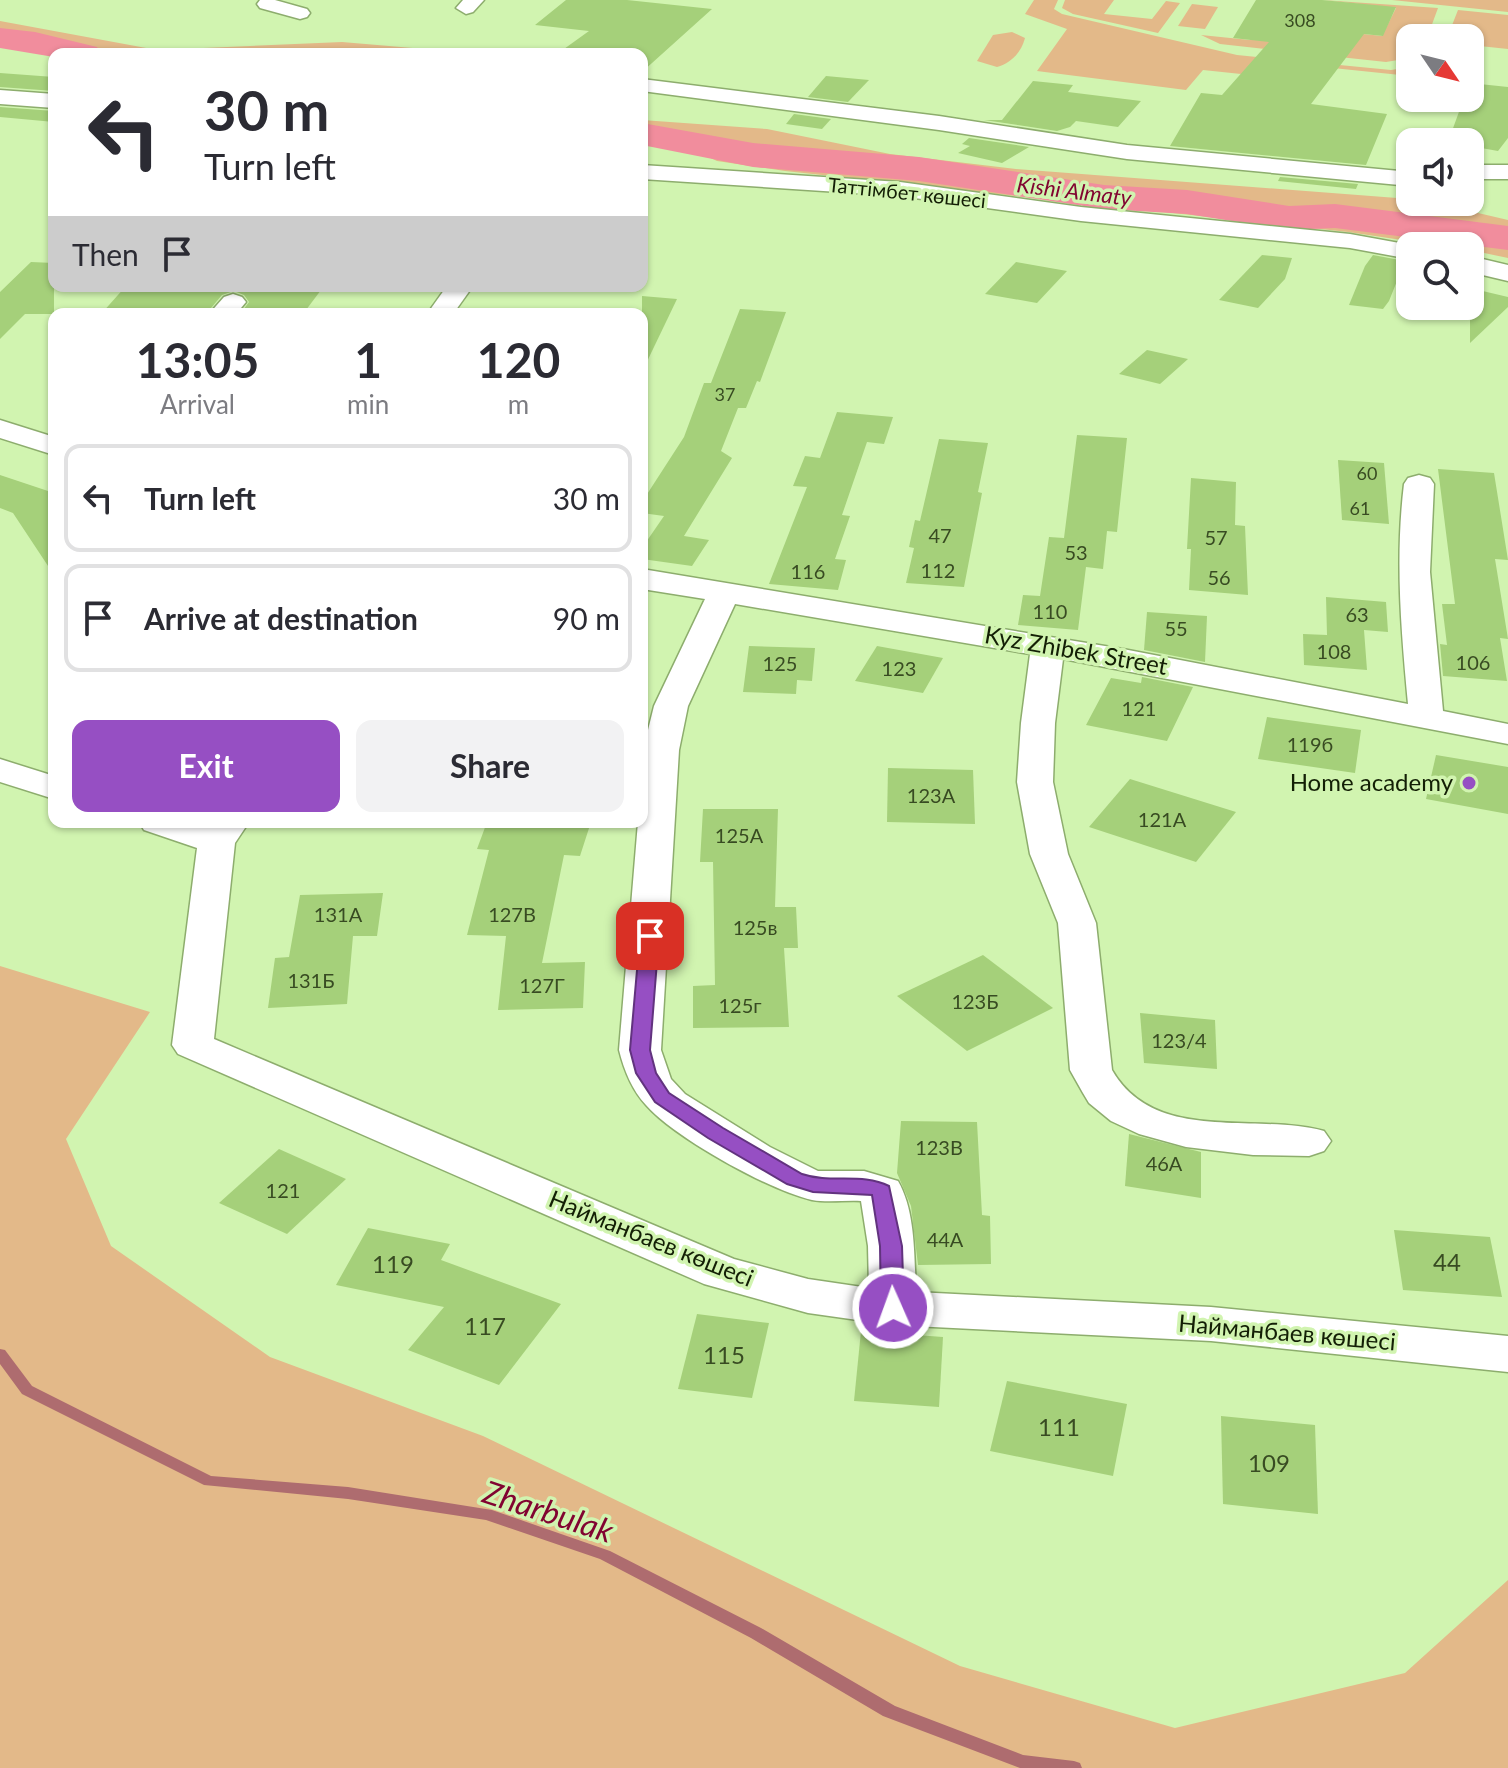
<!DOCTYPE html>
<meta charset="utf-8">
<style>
body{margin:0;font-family:Lato,sans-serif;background:#f2f2f3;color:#2b2b33;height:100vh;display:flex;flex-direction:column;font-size:30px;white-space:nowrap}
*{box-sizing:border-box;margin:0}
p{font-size:26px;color:#7c7c81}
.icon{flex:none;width:44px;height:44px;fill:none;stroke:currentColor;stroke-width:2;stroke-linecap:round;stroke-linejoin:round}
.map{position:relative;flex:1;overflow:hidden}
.details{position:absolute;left:48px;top:308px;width:600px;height:520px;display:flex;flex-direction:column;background:#fff;border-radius:16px;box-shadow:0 2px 6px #0004}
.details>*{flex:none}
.banner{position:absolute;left:48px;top:48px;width:600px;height:244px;border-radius:16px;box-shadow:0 2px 6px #0004;background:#fff;color:#2b2b33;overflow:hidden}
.needle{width:52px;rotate:125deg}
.fabs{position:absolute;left:1396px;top:24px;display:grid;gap:16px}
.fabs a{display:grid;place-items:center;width:88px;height:88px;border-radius:16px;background:#fff;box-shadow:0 2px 6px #0004;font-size:40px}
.pin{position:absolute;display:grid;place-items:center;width:68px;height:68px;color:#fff;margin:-34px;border-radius:16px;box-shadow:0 4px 12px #0006}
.me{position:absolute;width:88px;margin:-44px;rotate:358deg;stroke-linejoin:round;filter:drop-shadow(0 0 6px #0008)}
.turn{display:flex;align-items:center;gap:28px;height:168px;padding:0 24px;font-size:36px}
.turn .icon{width:104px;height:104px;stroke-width:2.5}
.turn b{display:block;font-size:56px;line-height:68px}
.then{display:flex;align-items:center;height:76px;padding:0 24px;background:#0003;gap:16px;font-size:30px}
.eta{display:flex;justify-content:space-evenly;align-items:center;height:136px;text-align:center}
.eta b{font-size:48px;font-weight:700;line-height:56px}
.button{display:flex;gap:16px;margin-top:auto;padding:16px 24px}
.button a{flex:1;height:92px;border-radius:16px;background:#964fc3;color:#fff;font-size:32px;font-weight:700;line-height:92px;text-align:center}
.button a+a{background:#f2f2f3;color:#2b2b33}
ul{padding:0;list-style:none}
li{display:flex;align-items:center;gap:24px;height:108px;margin:0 16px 12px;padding:0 8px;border:4px solid #e1e1e2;border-radius:16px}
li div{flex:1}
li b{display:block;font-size:30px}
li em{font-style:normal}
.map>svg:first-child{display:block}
.green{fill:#e3b989}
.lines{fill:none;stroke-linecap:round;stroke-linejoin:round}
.stream{fill:#ae6c6f;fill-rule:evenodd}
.river{fill:#f18d9d;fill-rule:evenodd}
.building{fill:#a5d07a}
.street-casing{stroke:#8dad6d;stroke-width:3}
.street{fill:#fff;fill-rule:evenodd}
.route{fill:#964fc3;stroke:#62337f;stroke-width:2}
.poi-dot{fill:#964fc3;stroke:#d1f4b0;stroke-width:3}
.labels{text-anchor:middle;stroke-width:7;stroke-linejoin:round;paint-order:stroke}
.far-number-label{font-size:18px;fill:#384b22}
.far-street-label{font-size:20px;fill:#131f05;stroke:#d1f4b0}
.number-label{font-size:20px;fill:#384b22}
.far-water-label{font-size:22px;font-style:italic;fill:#810431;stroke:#d1f4b0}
.street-label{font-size:24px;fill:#131f05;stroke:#d1f4b0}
.poi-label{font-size:24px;fill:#131f05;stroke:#d1f4b0;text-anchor:end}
.near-number-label{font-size:24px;fill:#384b22}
.near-water-label{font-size:32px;font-style:italic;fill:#810431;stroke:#d1f4b0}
</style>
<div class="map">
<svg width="1508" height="1768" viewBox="0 0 1508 1768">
<rect width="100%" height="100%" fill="#d1f4b0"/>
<g class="green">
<polygon points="1034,0 1058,0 1054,9 1062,14 1237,55 1391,70 1410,67 1410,76 1275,62 1241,74 1203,70 1186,90 1037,71 1067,29 1025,14"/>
<polygon points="1065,0 1114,0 1104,14 1152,19 1166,1 1180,3 1158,33 1073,14 1062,8"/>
<polygon points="1322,0 1438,8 1427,38 1410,38 1410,58 1386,62 1220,44 1201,35 1250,40 1260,23 1382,36 1396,8"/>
<polygon points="1392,0 1508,0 1508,12"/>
<polygon points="1192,4 1218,7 1205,29 1178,26"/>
<polygon points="1458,10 1508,15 1508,49 1470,45 1470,38 1447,38"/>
<polygon points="0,21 157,50 342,42 436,50 447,54 59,54 44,49 0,47"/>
<path d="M 1012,32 L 1025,38 C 1021,53 1011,63 997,67 L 977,61 L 993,35 Z"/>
<polygon points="642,120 767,129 890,154 1016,169 1410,199 1410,202 1431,202 1508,220 1508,258 1470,250 1470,246 1442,246 1348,232 785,171 717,161 681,144 642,143"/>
<polygon points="0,966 150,1012 66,1139 111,1246 270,1357 483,1436 960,1666 1175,1728 1405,1673 1508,1580 1508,1768 0,1768"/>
</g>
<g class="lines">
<polygon class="stream" points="0,1349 5,1350 32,1386 211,1476 348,1487 492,1510 610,1551 761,1628 895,1706 1023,1755 1074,1761 1080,1763 1082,1768 1020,1768 883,1716 751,1638 600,1559 486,1520 348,1499 204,1485 22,1394 0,1364"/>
<g class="river">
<polygon points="0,28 35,32 97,47 102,54 54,54 54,57 0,48"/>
<polygon points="642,123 753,143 919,157 1104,185 1187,190 1289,206 1335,204 1508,226 1508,250 1335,228 1289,230 1187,214 1104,209 919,181 753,167 642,145"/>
</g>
</g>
<g class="building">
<polygon points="566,0 627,0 712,9 642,72 642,54 557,54 589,31 535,25"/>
<polygon points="1256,0 1322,0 1396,7 1383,36 1364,34 1311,104 1387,114 1366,165 1170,146 1201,93 1222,95 1269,42 1233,38"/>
<polygon points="0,73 54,77 54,91 0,87"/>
<polygon points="826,76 869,80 848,102 808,97"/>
<polygon points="1033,81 1073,85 1068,92 1141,101 1118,127 1076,121 1070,127 1057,131 984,120 1002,120"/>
<polygon points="1470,83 1508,87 1508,138 1498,151 1470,146 1470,142 1448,142 1464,98 1470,98"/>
<polygon points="0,107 54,111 54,122 0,117"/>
<polygon points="794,114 831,119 822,129 786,124"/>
<polygon points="969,138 1029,147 1002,163 958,153 970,146 962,144"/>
<polygon points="1280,177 1358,184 1356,189 1278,181"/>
<polygon points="1262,255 1292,258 1285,279 1258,308 1219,300"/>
<polygon points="1373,255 1405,261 1389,301 1383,309 1349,305 1365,266"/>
<polygon points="31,262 54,263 54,314 25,314 0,339 0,292"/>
<polygon points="1016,262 1067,271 1037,303 985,294"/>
<polygon points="126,286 324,286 303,314 240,314 249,302 244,295 234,291 222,295 206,314 101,314"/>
<polygon points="1470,288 1508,297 1508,307 1470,343"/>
<polygon points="642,296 677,299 642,372"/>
<polygon points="740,309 786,312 760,382 757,381 746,408 738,408 721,451 732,458 684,536 709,540 692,566 642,559 642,548 664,516 642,513 642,502 684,437 704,383 711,383"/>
<polygon points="1147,350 1188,359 1160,384 1119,374"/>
<polygon points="837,412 893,417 884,444 867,442 842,515 850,516 835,559 846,560 838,590 769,584 807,487 793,486 805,456 820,458"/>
<polygon points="1077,435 1127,438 1117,532 1107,531 1103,569 1086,567 1078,630 1018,625 1023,595 1040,596 1049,537 1064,538"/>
<polygon points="939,439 988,443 978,492 982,493 964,587 906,583 914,548 909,547 915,520 920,521"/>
<polygon points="1338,460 1384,463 1389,524 1342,520"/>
<polygon points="1438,469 1494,473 1508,560 1495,559 1508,639 1500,638 1507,681 1443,676 1440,644 1447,645 1442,604 1455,604"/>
<polygon points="0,475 54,493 54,575 13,513 0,508"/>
<polygon points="1191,478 1236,482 1235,525 1245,526 1248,595 1189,590 1191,549 1187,549"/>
<polygon points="1326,597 1386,602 1388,632 1364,630 1367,670 1304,665 1303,634 1327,635"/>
<polygon points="1147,612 1207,616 1205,662 1144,650"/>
<polygon points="749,646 815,648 812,681 797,680 796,694 743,692"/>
<polygon points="877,646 943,658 923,693 855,681"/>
<polygon points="1142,677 1193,687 1167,741 1086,725 1111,678 1141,683"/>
<polygon points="1267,717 1361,730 1355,773 1258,759"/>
<polygon points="1436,755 1508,767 1508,814 1426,799"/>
<polygon points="888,768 973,770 975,824 887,822"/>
<polygon points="1130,779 1236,812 1196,862 1089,827"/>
<polygon points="703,809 778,809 775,907 796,907 798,948 784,948 789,1027 693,1028 693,986 715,985 713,862 700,862"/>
<polygon points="487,822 591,822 580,856 564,855 542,963 585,962 583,1008 498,1010 506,936 467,935 489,850 477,849"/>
<polygon points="383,893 377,936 353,936 347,1004 268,1008 275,958 289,957 300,895"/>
<polygon points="983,955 1053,1008 967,1051 897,996"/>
<polygon points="1140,1013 1215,1020 1217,1069 1144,1063"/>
<polygon points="901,1121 977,1122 982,1215 990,1216 991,1264 918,1265 911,1206 897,1173"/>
<polygon points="1129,1134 1201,1152 1201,1198 1125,1186"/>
<polygon points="279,1149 346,1179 287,1234 219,1203"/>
<polygon points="368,1228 450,1244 441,1260 561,1304 499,1385 408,1350 444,1307 336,1285"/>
<polygon points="1394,1230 1490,1237 1502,1297 1403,1290"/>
<polygon points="697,1314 769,1323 752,1398 678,1389"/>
<polygon points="861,1331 943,1337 939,1407 854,1401"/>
<polygon points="1007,1381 1127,1404 1113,1476 990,1451"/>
<polygon points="1221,1416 1315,1425 1318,1514 1223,1504"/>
</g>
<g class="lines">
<g class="street-casing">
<g id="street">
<polygon points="260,0 275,0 307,9 310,13 307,17 300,19 260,8 257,4"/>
<polygon points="463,0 484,0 473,12 466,14 456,8"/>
<polygon points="642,79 939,116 1127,145 1410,172 1410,186 1127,159 939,130 642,91"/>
<polygon points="0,90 54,94 54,108 0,104"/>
<polygon points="642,165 900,182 1081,207 1350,234 1416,246 1410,246 1410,259 1350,248 1081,221 900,196 642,179"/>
<rect x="1470" y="165" width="38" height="14"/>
<polygon points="1470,256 1508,265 1508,281 1470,272"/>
<polygon points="447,286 473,286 453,314 427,314"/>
<polygon points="233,294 242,297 246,302 236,314 209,314 224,297"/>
<polygon points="0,420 54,437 54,455 0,438"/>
<path d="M 1419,475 L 1430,478 L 1434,484 L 1430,572 L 1443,711 L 1508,724 L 1508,744 L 1063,659 L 1055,723 L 1053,782 L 1068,854 L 1096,923 L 1112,1070 C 1155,1145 1257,1112 1324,1131 L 1331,1141 L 1324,1151 L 1309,1156 L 1253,1155 L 1186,1147 L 1139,1134 L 1111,1121 L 1089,1103 L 1083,1093 L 1070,1070 L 1058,923 L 1030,854 L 1017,782 L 1021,723 L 1030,654 L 735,604 L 688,706 L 679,750 L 661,1050 L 671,1079 L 685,1094 L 770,1147 L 818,1171 L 864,1171 L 898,1181 C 916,1212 914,1257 916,1292 L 1211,1307 L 1508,1336 L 1508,1372 L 1211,1341 L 893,1325 L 808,1313 L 704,1284 L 178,1054 L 172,1045 L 197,848 L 144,830 L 139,822 L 193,822 L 208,827 L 212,822 L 249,822 L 235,843 L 214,1039 L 734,1259 L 808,1279 L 869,1288 L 868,1246 L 861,1201 C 845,1200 828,1203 812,1200 C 769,1190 675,1138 646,1105 C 632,1090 624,1070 619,1050 L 638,822 L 642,822 L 643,750 L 654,706 L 705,599 L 642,589 L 642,569 L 1123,649 L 1408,704 C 1401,630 1395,558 1404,484 L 1408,478 Z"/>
<polygon points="0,759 54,776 54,799 0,782"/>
</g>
</g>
<use href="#street" class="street"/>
</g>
<path class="route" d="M 650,931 L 659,936 L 650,1050 L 656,1073 L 669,1093 L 723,1128 L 802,1174 C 831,1184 862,1172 889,1186 L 902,1246 L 904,1308 L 901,1314 L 885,1314 L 881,1308 L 880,1246 L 872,1195 L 813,1192 L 787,1184 L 708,1138 L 655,1102 L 636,1073 L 630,1050 L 640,936 Z"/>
<circle class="poi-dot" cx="1469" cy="783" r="8"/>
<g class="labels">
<g class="far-number-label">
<text x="1300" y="27">308</text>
<text x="725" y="401">37</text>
<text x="1367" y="480">60</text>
<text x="1360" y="515">61</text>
</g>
<g class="far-street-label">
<text transform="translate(907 193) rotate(6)" y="7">Таттімбет көшесі</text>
</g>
<g class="number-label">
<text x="940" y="543">47</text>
<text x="1216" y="545">57</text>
<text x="1076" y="560">53</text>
<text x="938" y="578">112</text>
<text x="808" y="579">116</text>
<text x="1219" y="585">56</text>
<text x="1050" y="619">110</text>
<text x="1357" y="622">63</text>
<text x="1176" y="636">55</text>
<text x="1334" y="659">108</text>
<text x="1473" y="670">106</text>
<text x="780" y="671">125</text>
<text x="899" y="676">123</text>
<text x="1139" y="716">121</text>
<text x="1310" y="752">119б</text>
<text x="931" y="803">123А</text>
<text x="1162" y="827">121А</text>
<text x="739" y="843">125А</text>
<text x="338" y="922">131А</text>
<text x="512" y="922">127В</text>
<text x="755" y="935">125в</text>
<text x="311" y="988">131Б</text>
<text x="542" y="993">127Г</text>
<text x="975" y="1009">123Б</text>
<text x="740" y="1013">125г</text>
<text x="1179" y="1048">123/4</text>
<text x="939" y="1155">123В</text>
<text x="1164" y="1171">46А</text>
<text x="283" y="1198">121</text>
<text x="945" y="1247">44А</text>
</g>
<g class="far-water-label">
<text transform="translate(1074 191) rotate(7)" y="8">Kіshі Almaty</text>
</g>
<g class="street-label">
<text transform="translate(1076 651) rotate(10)" y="8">Kyz Zhibek Street</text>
<text transform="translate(651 1239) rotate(22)" y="8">Найманбаев көшесі</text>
<text transform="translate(1287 1333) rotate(5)" y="8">Найманбаев көшесі</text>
</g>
<g class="poi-label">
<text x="1453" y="791">Home academy</text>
</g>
<g class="near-number-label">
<text x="1447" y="1271">44</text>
<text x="393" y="1273">119</text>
<text x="485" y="1335">117</text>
<text x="724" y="1364">115</text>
<text x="1059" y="1436">111</text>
<text x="1269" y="1472">109</text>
</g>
<g class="near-water-label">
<text transform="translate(548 1512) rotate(18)" y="11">Zharbulak</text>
</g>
</g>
</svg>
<div class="fabs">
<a><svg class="needle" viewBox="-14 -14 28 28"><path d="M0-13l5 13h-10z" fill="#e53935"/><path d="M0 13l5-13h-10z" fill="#7c7c81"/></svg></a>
<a><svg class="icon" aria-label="sound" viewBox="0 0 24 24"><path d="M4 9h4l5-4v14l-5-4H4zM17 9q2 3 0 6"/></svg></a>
<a><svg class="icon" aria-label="search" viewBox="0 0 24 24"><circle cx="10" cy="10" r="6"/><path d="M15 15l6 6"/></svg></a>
</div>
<div class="pin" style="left:650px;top:936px;background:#d93025"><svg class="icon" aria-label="arrive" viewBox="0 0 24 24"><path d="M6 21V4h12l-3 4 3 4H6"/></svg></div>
<svg class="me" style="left:893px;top:1308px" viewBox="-20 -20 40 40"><circle r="17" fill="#964fc3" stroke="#fff" stroke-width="3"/><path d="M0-11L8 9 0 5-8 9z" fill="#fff"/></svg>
<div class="banner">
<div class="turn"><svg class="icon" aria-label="left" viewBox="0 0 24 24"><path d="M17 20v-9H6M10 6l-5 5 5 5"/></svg><div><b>30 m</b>Turn left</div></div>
<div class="then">Then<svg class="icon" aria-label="arrive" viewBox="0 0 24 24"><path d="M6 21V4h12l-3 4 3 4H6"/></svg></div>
</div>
<section class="details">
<div class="eta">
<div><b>13:05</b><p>Arrival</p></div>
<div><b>1</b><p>min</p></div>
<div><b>120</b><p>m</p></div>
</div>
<ul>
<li><svg class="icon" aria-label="left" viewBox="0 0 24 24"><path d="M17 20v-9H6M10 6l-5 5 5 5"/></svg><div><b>Turn left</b></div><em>30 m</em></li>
<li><svg class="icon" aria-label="arrive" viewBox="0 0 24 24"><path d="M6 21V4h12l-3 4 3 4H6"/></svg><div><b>Arrive at destination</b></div><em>90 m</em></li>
</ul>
<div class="button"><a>Exit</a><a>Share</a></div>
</section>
</div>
